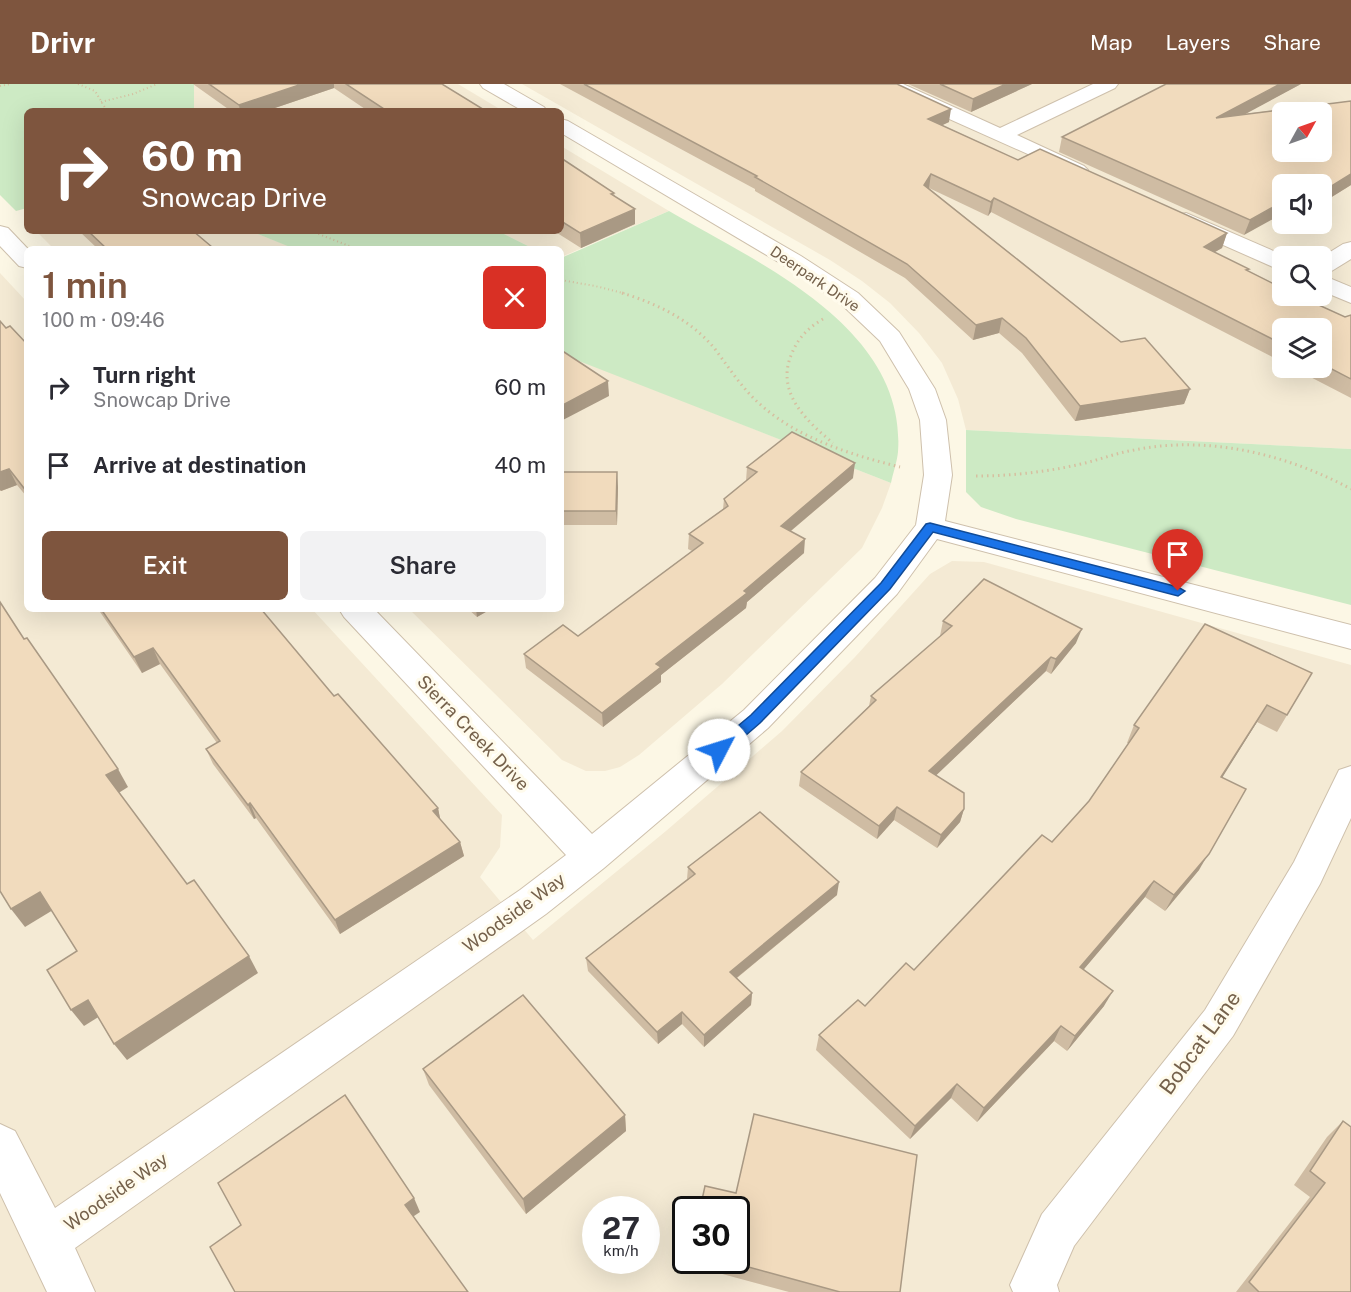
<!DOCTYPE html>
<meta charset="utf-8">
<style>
body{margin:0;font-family:"Public Sans",sans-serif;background:#f2f2f3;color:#2b2b33;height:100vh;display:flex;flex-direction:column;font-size:22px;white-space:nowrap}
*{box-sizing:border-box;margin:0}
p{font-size:20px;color:#7c7c81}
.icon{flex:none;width:33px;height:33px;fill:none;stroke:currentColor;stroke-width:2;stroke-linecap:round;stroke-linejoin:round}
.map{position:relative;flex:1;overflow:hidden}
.panel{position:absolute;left:24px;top:162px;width:540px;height:366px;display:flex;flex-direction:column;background:#fff;border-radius:9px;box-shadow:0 6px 24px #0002}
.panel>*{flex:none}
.top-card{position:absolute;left:24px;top:24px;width:540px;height:126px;border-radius:9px;box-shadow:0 6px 24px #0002;background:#7e553e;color:#fff;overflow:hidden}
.needle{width:39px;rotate:50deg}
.controls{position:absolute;left:1272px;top:18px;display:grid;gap:12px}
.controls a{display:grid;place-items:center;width:60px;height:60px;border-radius:9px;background:#fff;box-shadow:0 6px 24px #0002;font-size:30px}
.speed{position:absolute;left:582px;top:1112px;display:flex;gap:12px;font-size:30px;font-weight:700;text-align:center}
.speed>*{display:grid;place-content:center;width:78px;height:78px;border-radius:50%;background:#fff;box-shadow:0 6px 24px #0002;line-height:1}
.speed small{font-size:15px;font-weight:400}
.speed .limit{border:3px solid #111;border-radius:9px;background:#fff;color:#111}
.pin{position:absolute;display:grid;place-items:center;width:51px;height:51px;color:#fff;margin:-62px -26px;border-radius:50% 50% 50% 0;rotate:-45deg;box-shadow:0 0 6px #0007}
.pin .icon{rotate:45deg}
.me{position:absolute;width:66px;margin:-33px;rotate:50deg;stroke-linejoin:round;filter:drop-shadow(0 0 4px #0008)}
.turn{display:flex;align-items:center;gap:21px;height:126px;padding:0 18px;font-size:27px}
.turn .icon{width:78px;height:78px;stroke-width:2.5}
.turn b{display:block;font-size:42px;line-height:51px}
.round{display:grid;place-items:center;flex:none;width:63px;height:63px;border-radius:9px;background:#f2f2f3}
.headline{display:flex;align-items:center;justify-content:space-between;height:102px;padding:0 18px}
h1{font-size:36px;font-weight:600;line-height:45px;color:#7e553e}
.action{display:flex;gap:12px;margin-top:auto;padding:12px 18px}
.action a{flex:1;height:69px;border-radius:9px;background:#7e553e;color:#fff;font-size:24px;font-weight:600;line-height:69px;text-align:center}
.action a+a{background:#f2f2f3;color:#2b2b33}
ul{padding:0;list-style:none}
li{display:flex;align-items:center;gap:18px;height:78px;padding:0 18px}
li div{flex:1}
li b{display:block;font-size:22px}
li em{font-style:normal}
header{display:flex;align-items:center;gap:36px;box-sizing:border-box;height:84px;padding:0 30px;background:#7e553e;color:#fff}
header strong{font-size:28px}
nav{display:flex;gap:33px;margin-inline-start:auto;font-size:21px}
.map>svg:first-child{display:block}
.residential{fill:#f4ead4;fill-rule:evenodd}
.green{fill:#cdeac4}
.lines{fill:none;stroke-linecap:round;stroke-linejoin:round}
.minor-casing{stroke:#cec0ac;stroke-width:2}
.path-far1{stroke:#d6bfa0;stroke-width:2;stroke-dasharray:1 3;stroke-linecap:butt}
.path{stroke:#d6bfa0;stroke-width:3;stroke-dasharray:1.5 4;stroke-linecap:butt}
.minor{fill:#fff;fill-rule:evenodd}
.wall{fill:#cfbca3}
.shaded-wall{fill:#a99984}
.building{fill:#f1dbbd;stroke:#a99984;stroke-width:1.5;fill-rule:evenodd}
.route{fill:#1a73e8;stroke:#114b97;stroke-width:1.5}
.labels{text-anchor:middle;stroke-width:6;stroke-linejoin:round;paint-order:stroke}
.far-street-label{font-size:15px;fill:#75614b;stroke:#fffbec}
.street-label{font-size:18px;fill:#75614b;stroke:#fffbec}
.near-street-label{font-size:21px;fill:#75614b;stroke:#fffbec}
</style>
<header>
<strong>Drivr</strong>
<nav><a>Map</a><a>Layers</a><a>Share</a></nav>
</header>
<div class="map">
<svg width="1351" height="1208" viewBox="0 0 1351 1208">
<rect width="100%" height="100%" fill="#fcf7e5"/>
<g class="residential">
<polygon points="194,0 458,0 503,27 199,27 194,25"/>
<path d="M 522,0 L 1351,0 L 1351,365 L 966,346 L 958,315 L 942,279 L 919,249 L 890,219 L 862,197 L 830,176 ZM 1282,28 L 1322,28 L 1322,68 L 1282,68 ZM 1282,100 L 1322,100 L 1322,140 L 1282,140 ZM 1282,172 L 1322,172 L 1322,212 L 1282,212 ZM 1282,244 L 1322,244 L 1322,284 L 1282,284 Z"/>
<polygon points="561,62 669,127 561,173 561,165 534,165 498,147 561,147"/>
<polygon points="36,147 250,147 296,165 54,165"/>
<path d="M 0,189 L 27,218 L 27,525 L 312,525 L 502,731 L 500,763 L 480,793 L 533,856 L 666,747 L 782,647 L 855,573 L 930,490 L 952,477 L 984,478 L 1351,581 L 1351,1208 L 0,1208 ZM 596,1125 L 646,1125 L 646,1176 L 596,1176 ZM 686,1125 L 736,1125 L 736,1176 L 686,1176 Z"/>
<polygon points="561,269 891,399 882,424 862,464 722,600 639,671 620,683 605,687 586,687 562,676 409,525 561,525"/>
</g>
<g class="green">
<polygon points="0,0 194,0 194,25 199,27 27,27 27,124 16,127 0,111"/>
<path d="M 669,127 C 758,179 907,243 898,368 C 897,378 893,389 891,399 L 561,270 L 561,174 Z"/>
<polygon points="250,147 498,147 534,165 295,165"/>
<polygon points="966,346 1351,365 1351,521 1016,435 981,423 966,408"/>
</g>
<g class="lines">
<g class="minor-casing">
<g id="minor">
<polygon points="480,0 504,0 544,23 547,27 523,27 483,4"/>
<polygon points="877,0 903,0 1000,44 1093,0 1118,0 1115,4 1017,51 1084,82 1088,86 1084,90 1077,92 880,4"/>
<polygon points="561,35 568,37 801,172 858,209 899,248 935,305 946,336 952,391 945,437 1351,541 1351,565 937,455 897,510 768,644 604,784 546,830 75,1164 95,1208 47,1208 0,1109 0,1040 15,1047 55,1124 520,806 566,771 344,533 339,525 374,525 592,750 744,626 875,494 916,441 924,391 920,336 909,305 880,257 840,219 785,182 561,49"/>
<polygon points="1186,129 1285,172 1282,172 1282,187 1178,141 1175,136 1178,131"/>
<polygon points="0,142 8,144 28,165 27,184 19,182 0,162"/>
<polygon points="1351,158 1351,175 1330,188 1322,190 1322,173 1343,160"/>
<polygon points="1322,191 1351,203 1351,219 1322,207"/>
<polygon points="1351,682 1351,734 1320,800 1233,952 1074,1162 1057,1201 1059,1208 1013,1208 1010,1201 1042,1130 1205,926 1294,778 1339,686"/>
</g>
</g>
<g class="path-far1">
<polyline points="78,0 95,7 107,27"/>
<polyline points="0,2 10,0"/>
<polyline points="101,18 133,10 157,0"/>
<polyline points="311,147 357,165"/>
<polyline points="561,196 595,202 627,210"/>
</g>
<g class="path">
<path d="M 622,209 C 658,220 691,236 715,265 C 730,285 743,306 762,322 C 800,355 852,371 900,383"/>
<path d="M 823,235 C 809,243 798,254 792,269 C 775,307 805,336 833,359"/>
<path d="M 976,392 C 1011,392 1046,388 1081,380 C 1099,376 1116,369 1134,366 C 1208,351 1286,370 1351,405"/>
</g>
<use href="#minor" class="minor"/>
</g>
<g class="wall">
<polygon points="193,0 442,0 486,27 368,27 334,4 266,27 231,27"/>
<polygon points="560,0 897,0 949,38 942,41 1018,76 1227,149 1222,164 1215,168 1248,187 1345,233 1351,231 1351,314 1293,284 1322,284 1322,244 1282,244 1282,278 991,128 988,132 929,104 1121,258 1190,305 1184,320 1075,337 1022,269 999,249 973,256 905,194 755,107 755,105"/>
<polygon points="908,0 1032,0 971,28"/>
<polygon points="1301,0 1244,30 1351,17 1351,101 1322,119 1322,100 1282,100 1244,151 1059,68 1062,53"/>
<polygon points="561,74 614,109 615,113 635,140 581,164 554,147 561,147"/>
<polygon points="79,147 193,147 212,163 212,165 98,165"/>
<polygon points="0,237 6,244 27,260 27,413 17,401 1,407 0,406"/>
<polygon points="747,383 853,394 791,447 804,469 747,518 746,524 661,591 661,598 603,643 526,584 524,570 578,552 692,467 688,465 689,450 723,425 724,415 746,397"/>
<polygon points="561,388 618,403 617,441 561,441"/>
<polygon points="98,525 261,525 334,612 438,724 440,735 460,758 464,772 340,850 256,734 254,735 213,680 206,665 217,659 160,580 142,589"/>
<polygon points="468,525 491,525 477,533"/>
<polygon points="943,537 1076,559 1051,590 1046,587 936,691 964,725 960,738 937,764 894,736 877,755 799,702 801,688 869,622 871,612 941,552 940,552"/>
<polygon points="1312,589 1277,648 1257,638 1222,693 1199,786 1165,827 1145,813 1084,885 1104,922 1067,967 1054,957 977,1038 951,1014 910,1055 816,966 819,951 865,922 914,886 1052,758 1089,717 1129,659 1127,659 1134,641"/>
<polygon points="688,783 837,811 737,894 752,909 751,921 704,963 682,940 658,960 588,887 586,874 687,795"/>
<polygon points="423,985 625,1031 626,1047 526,1130 429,1001"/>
<polygon points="1343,1037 1351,1208 1236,1208 1310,1113 1294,1101 1327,1053"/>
<polygon points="690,1176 736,1176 900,1208 789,1208 689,1181"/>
</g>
<g class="shaded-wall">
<polygon points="302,0 334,0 334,4 266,27 240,27 239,21"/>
<polygon points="1006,0 1032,0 971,28 973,15"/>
<polygon points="1280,0 1301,0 1212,48 1216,34"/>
<polygon points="951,25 949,38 926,49 928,35"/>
<polygon points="931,90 929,104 922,115 924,101"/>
<polygon points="1351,90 1351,101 1322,119 1322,108"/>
<polygon points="994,114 991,128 988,132 991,118"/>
<polygon points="1282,118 1282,130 1244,151 1250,136"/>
<polygon points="635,125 635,140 581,164 580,149"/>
<polygon points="1227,149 1222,164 1199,177 1204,163"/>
<polygon points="1002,234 999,249 973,256 976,241"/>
<polygon points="608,297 609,312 561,337 561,322"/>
<polygon points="1190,305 1184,320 1075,337 1080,322"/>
<polygon points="855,379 853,394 780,456 781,442"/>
<polygon points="9,385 17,401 1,407 0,406 0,388"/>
<polygon points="617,388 618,403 617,441 616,427"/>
<polygon points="805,455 804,469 747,518 746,524 661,591 661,598 603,643 602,629 656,580"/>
<polygon points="476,525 491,525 477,533"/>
<polygon points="1082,545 1076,559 1051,590 1056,575"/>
<polygon points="153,564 160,580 142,589 134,573"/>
<polygon points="1051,573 1046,587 926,701 929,687"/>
<polygon points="1267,621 1257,638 1212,710 1221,693"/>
<polygon points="118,685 128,703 117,710 106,691"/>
<polygon points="1246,705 1199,786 1165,827 1174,811"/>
<polygon points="250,719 256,734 254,735 248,721"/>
<polygon points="897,723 894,736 877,755 879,742"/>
<polygon points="438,724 441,739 433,727"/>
<polygon points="964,725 960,738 937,764 941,751"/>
<polygon points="460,758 464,772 340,850 335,836"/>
<polygon points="1154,797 1145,813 1073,898 1080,883"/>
<polygon points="839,798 837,811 729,900 730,888"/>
<polygon points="40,808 53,826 25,843 11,825"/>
<polygon points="249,872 258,889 127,976 114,960"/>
<polygon points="1113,907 1104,922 1067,967 1075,952"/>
<polygon points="752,909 751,921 704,963 704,951"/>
<polygon points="88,916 100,932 84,942 71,926"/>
<polygon points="682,928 682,940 658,960 657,948"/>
<polygon points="1061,942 1054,957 977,1038 984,1024"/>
<polygon points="957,1000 951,1014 910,1055 915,1042"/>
<polygon points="625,1031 626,1047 526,1130 523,1115"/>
<polygon points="414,1114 420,1128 411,1134 405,1121"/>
</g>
<g class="building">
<polygon points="209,0 302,0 239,21"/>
<polygon points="346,0 442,0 486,27 387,27"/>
<polygon points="584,0 897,0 951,25 928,35 1018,76 1040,65 1227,149 1204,163 1249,185 1246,186 1282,204 1282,212 1299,212 1345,233 1351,231 1351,295 1322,280 1322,244 1282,244 1282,260 994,114 991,118 931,90 924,101 1121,258 1145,254 1190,305 1080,322 1026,254 1002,234 976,241 907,180 755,93 757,92"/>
<polygon points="940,0 1006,0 973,15"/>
<path d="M 1166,0 L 1280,0 L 1216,34 L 1351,17 L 1351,90 L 1322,108 L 1322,100 L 1282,100 L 1282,118 L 1250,136 L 1062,53 ZM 1282,28 L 1322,28 L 1322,68 L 1282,68 Z"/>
<polygon points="561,74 614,109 611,110 635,125 580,149 561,137"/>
<polygon points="88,147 193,147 212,163 208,165 107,165"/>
<polygon points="0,237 6,244 10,242 27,260 27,408 9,385 0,388"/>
<polygon points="561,266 608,297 561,322"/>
<polygon points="792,348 855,379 781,442 805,455 744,507 747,509 656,580 661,583 602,629 524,570 563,541 578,552 703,459 689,450 728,422 724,415 757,388 747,383"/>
<polygon points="561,388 617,388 616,427 561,427"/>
<polygon points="984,495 1082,545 1056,575 1051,573 929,687 964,709 964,725 941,751 897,723 879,742 801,688 876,616 871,612 952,542 943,537"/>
<polygon points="0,518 24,555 27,554 118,685 106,691 187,800 194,796 249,872 114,960 88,916 71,926 47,886 77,867 40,808 11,825 0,807"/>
<polygon points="101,525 261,525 334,612 338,610 438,724 433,727 460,758 335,836 250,719 248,721 206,665 220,657 153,564 134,573"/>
<polygon points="1205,540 1312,589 1287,631 1267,621 1221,693 1246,705 1209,770 1174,811 1154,797 1080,883 1113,907 1075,952 1061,942 984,1024 957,1000 915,1042 819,951 858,916 865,922 906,879 914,886 1042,751 1052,758 1089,717 1139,644 1134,641"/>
<polygon points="760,728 839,798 730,888 752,909 704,951 682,928 657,948 586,874 695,790 688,783"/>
<polygon points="523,911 625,1031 523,1115 423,985"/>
<polygon points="345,1011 414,1114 405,1121 468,1208 235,1208 210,1163 241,1141 218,1099"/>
<polygon points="754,1030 917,1071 900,1208 840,1208 723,1176 736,1176 736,1125 700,1125 705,1102 736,1109"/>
<polygon points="1343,1037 1351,1043 1351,1208 1259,1208 1249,1198 1325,1099 1310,1087"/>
</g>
<polygon class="route" points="930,439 1178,503 1185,507 1178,512 933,448 890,505 760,639 724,670 714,670 712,666 714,662 751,631 881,499 926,440"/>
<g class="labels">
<g class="far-street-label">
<text transform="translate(815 195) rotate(34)" y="5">Deerpark Drive</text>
</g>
<g class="street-label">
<text transform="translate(473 649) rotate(46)" y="6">Sierra Creek Drive</text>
<text transform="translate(514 829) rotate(-36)" y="6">Woodside Way</text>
<text transform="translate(116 1108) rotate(-35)" y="6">Woodside Way</text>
</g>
<g class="near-street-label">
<text transform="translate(1200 959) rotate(-54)" y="7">Bobcat Lane</text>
</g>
</g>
</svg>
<div class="controls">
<a><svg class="needle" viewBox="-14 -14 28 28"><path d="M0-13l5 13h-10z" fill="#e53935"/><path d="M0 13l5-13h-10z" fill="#7c7c81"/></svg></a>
<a><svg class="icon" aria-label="sound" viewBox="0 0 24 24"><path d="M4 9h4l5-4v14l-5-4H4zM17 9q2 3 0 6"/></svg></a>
<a><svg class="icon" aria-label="search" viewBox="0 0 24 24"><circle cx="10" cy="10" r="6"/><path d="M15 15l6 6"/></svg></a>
<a><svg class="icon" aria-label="layers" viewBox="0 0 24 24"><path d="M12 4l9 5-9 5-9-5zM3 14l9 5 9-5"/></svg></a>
</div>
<div class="speed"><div>27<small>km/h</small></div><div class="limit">30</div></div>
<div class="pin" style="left:1178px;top:507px;background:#d93025"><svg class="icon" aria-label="arrive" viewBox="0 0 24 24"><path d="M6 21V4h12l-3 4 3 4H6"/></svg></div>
<svg class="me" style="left:719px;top:666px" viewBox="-20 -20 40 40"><circle r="19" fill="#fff"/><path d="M0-13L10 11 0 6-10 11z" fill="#1a73e8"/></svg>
<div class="top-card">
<div class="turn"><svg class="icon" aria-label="right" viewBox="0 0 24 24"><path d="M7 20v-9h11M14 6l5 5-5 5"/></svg><div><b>60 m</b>Snowcap Drive</div></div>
</div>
<section class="panel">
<div class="headline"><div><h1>1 min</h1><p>100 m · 09:46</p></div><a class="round" style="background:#d93025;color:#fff"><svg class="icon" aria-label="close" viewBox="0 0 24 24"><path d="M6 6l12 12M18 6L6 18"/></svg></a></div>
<ul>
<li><svg class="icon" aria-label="right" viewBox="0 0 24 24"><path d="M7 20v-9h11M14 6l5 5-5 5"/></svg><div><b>Turn right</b><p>Snowcap Drive</p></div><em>60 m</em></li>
<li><svg class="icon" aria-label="arrive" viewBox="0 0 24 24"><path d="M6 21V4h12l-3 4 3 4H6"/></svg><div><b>Arrive at destination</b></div><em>40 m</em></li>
</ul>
<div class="action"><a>Exit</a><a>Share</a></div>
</section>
</div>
